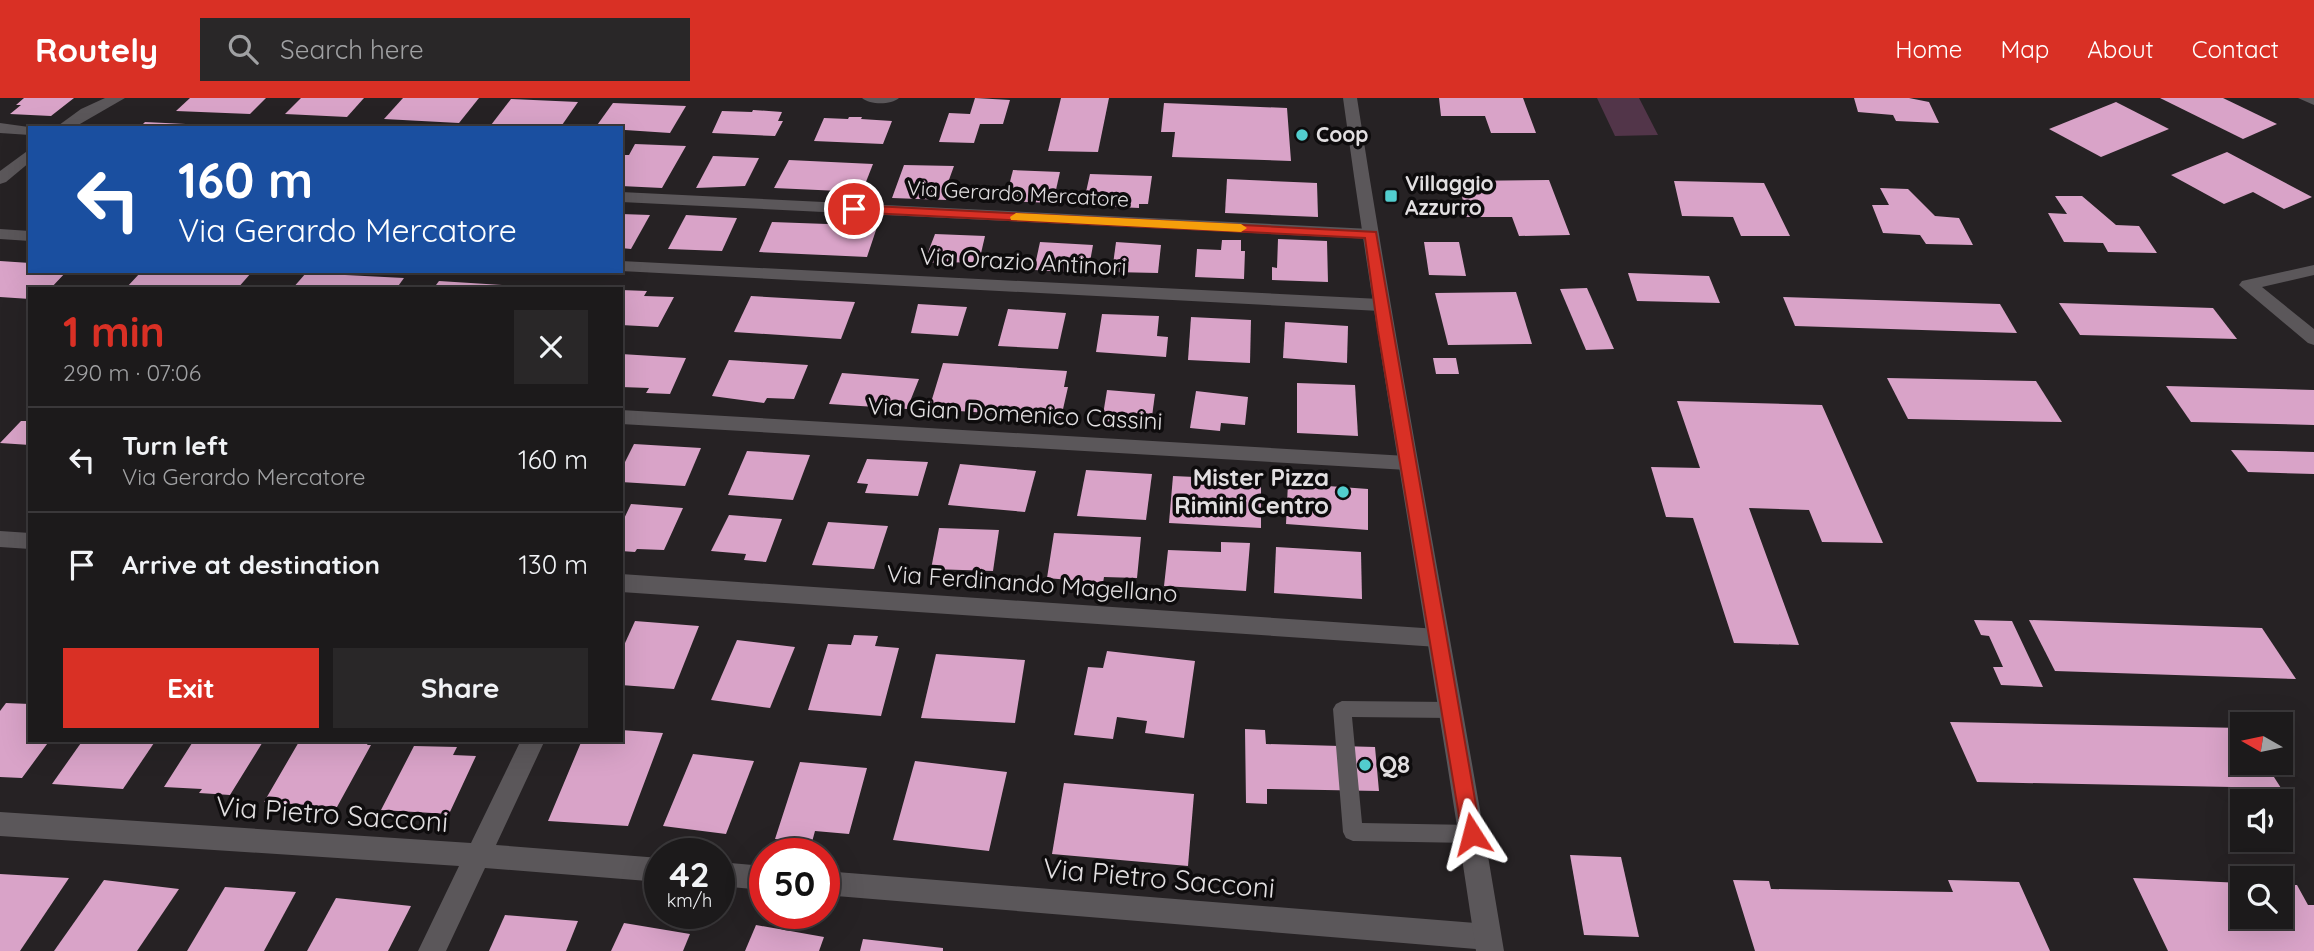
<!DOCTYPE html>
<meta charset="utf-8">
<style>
body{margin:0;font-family:Quicksand,sans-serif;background:#292728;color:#f1f3f6;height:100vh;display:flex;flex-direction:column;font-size:26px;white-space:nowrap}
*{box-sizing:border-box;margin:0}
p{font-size:23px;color:#a0a1a3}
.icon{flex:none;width:38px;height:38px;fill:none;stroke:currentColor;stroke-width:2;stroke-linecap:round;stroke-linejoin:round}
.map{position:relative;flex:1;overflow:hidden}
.details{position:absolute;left:28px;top:189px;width:595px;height:455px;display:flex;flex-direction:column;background:#1c1a1b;border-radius:0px;box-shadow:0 7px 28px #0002,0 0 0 2px #3a383a}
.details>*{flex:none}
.top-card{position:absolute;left:28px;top:28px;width:595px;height:147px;border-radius:0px;box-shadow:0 7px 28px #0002,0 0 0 2px #3a383a;background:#1a4fa0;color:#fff;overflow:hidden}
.needle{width:46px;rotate:279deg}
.controls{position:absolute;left:2230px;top:614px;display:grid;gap:14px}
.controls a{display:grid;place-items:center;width:63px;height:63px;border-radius:0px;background:#1c1a1b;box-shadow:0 7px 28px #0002,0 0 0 2px #3a383a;font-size:35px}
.speed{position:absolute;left:644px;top:740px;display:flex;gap:14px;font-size:35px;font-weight:700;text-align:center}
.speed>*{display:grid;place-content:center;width:91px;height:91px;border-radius:50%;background:#1c1a1b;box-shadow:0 7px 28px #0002,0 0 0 2px #3a383a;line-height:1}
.speed small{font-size:18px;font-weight:400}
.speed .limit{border:10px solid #d22;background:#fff;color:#111}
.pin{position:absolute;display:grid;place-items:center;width:60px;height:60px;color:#fff;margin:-30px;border:4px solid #fff;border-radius:50%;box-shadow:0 2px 7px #0007}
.me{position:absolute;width:77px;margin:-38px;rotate:351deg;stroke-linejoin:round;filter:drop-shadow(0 0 5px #0008)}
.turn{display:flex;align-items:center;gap:24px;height:147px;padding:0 35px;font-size:32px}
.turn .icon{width:91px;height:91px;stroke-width:2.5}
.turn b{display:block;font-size:49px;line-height:60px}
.round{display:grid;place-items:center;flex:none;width:74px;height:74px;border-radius:0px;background:#292728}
.head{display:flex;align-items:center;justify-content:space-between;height:119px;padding:0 35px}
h1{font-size:42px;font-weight:700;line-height:52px;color:#d93025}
.primary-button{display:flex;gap:14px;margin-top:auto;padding:14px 35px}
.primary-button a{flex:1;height:80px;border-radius:0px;background:#d93025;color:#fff;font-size:28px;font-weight:700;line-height:80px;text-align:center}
.primary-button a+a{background:#292728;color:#f1f3f6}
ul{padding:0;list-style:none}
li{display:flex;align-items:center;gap:21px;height:105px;padding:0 35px;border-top:2px solid #3a383a}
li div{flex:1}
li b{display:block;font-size:26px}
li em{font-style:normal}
header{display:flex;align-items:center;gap:42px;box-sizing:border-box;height:98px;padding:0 35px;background:#d93025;color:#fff}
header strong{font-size:33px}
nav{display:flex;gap:38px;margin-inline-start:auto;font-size:24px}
.search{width:490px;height:63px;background:#292728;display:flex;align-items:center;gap:18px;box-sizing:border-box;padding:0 24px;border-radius:0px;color:#a0a1a3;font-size:26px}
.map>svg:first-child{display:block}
.green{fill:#523549}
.building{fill:#d9a3c8}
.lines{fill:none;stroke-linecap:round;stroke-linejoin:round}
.lane{fill:#5b575a;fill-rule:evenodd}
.street{fill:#5b575a;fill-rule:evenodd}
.secondary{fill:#5b575a;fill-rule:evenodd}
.route{fill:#d93025;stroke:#8d1f18;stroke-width:2}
.slow{fill:#f59e0b}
.poi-dot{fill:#52cdce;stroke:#0e0c0d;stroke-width:2.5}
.labels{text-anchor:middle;stroke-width:7;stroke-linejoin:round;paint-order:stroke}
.far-poi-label{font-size:21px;font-weight:bold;fill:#e2dfe1;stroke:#0e0c0d;text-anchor:start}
.far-street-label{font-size:21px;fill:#e2dfe1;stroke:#0e0c0d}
.street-label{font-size:24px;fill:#e2dfe1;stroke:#0e0c0d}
.poi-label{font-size:24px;font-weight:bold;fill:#e2dfe1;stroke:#0e0c0d;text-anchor:end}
.near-street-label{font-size:28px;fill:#e2dfe1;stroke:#0e0c0d}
</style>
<header>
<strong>Routely</strong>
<div class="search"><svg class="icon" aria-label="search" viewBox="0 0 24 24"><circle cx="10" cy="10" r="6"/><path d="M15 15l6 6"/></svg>Search here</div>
<nav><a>Home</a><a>Map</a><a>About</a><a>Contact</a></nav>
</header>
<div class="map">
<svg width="2314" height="853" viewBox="0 0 2314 853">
<rect width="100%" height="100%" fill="#262224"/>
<polygon class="green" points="1597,0 1639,0 1658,37 1615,38"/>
<g class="building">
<polygon points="24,0 74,0 51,18 10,16 21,7 16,7"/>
<polygon points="190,0 266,0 250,16 176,13"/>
<polygon points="301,0 364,0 347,19 285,16"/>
<polygon points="403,0 479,0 459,25 384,21"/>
<polygon points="975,0 1010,2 1003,26 980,26 974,45 939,44 949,15 970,16"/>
<polygon points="1061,0 1109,0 1098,54 1048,53"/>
<polygon points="1439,0 1523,0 1536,35 1491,35 1485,18 1441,18"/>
<polygon points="1854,0 1909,0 1929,4 1939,25 1896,23 1893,17 1858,14"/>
<polygon points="2160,0 2223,0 2277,26 2243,41"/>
<polygon points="511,1 578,4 560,30 491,27"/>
<polygon points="2116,4 2169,31 2101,59 2049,31"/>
<polygon points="613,5 686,8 670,35 595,30"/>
<polygon points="1164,5 1287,10 1291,63 1172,59 1175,34 1161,34"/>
<polygon points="753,12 782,14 778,23 783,23 775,38 712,35 722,13 752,14"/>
<polygon points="849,19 862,19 861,21 892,23 883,46 814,43 824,20 848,21"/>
<polygon points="145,24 206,27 203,30 139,30"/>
<polygon points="635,46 686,48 662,90 621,88 621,62 624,57 629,57"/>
<polygon points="2227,54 2312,99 2284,111 2253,94 2224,106 2171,77"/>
<polygon points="713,58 759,60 745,88 696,90"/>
<polygon points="789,62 873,66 862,94 774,90"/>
<polygon points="904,67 954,68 946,90 950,90 946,102 892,100"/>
<polygon points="1013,72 1060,74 1053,105 1005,103"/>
<polygon points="1090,76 1152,78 1148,106 1139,106 1139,110 1097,108 1098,103 1084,103"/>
<polygon points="1227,81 1317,85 1318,119 1225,115"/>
<polygon points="1549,82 1570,137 1519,138 1512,119 1465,119 1460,83"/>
<polygon points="1674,83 1764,85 1790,138 1741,138 1733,119 1682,118"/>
<polygon points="1880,90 1908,91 1935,118 1959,120 1973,147 1926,146 1920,137 1883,135 1872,107 1889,107"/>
<polygon points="2055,98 2082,98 2116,127 2139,128 2157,155 2108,154 2103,145 2064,144 2048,115 2067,116"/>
<polygon points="621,116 650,117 631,151 621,150"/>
<polygon points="686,117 737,120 722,153 668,151"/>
<polygon points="772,124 827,126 877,129 867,159 759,154"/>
<polygon points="935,136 985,138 979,164 924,165"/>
<polygon points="1278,141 1327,143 1328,184 1272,182 1272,169 1277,170"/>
<polygon points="1222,142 1241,142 1241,153 1245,153 1244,181 1195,179 1197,151 1221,152"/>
<polygon points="1040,144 1093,147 1088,175 1034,172"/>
<polygon points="1116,144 1161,147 1158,175 1112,174"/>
<polygon points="1424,144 1459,144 1466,178 1429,177"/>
<polygon points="0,163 30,165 30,173 67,173 50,191 30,191 30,201 0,199"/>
<polygon points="142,173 212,173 251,175 237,191 125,191"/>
<polygon points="306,175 404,180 396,191 292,191"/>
<polygon points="1628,175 1709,178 1720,205 1637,203"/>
<polygon points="439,183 533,189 533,191 433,191"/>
<polygon points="1587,190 1614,251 1586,252 1560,191"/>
<polygon points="621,192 647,193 644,198 674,199 658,229 621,227"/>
<polygon points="1516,194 1532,246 1448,247 1435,195"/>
<polygon points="751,198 855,204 841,241 734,234"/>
<polygon points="1783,199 2000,206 2017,235 1795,228"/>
<polygon points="2059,205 2213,210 2237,241 2080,237"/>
<polygon points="918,206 967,209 958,238 911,235"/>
<polygon points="1008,211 1066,215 1058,251 998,248"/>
<polygon points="1102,216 1159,218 1157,238 1168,239 1166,259 1096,254"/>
<polygon points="1191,219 1251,222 1250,265 1188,262"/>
<polygon points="1285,224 1348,228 1347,265 1283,260"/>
<polygon points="621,256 686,260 670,296 646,295 649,290 621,289"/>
<polygon points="1433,260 1456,260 1459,276 1436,276"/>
<polygon points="729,262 808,267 794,301 767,300 764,305 712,298"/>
<polygon points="943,265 1067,273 1064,289 1068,289 1061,320 929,311"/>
<polygon points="842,275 919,281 907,311 829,306"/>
<polygon points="1887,280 2036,283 2062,324 1908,321"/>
<polygon points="1297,285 1355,287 1358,338 1297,335"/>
<polygon points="2166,288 2314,292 2314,327 2191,324"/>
<polygon points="1107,292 1155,296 1151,326 1102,323"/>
<polygon points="1196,293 1248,299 1245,327 1221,325 1220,333 1190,330"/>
<polygon points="1677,303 1822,307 1883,445 1822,444 1809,412 1749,410 1799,547 1734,545 1693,420 1666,419 1651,369 1700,370"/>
<polygon points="30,319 30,347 0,345 21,323 26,323"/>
<polygon points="634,346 701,350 685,388 621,384 621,372"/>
<polygon points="2231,352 2314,354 2314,376 2248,374"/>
<polygon points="747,353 810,357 793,402 728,397"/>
<polygon points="867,361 928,364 918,398 865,395 868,386 857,385"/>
<polygon points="960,366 1036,373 1025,414 948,407"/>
<polygon points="1086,372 1152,376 1146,422 1077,418"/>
<polygon points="1173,378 1261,382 1261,430 1169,425"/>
<polygon points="1288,385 1368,391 1368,432 1286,426"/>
<polygon points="631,406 683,410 664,452 637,451 635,454 621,453 621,427"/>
<polygon points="729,417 782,421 766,464 744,462 746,456 711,453"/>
<polygon points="828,424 888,428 874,471 812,467"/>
<polygon points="939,430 999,432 993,473 931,471"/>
<polygon points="1054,435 1141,439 1137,480 1104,479 1103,485 1047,480"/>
<polygon points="1221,444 1250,445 1246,493 1164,488 1168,452 1221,454"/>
<polygon points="1276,449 1361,454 1362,501 1274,495"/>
<polygon points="1974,522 2012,523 2043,589 2001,587 1993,569 2003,569 1989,538 1981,537"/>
<polygon points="2029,522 2262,530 2296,581 2055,573"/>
<polygon points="635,523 699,528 674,591 621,587 621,554"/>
<polygon points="854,537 878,538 875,548 899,550 881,618 808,612 828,546 851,547"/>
<polygon points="737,542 795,549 770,610 711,602"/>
<polygon points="1107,553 1195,563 1184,640 1145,635 1147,623 1117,619 1113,641 1074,637 1088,569 1103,570"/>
<polygon points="936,556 1025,562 1015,625 921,620"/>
<polygon points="6,605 30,606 30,642 50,642 22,680 0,679 0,613"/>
<polygon points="1950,624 2242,630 2242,665 2265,665 2281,690 1977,684"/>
<polygon points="1245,631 1265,632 1266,646 1375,649 1379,693 1267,691 1267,706 1246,705"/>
<polygon points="621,632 663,635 628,728 548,723 582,642 621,642"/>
<polygon points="83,642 156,642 123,691 52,686"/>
<polygon points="194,642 264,642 230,697 199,695 202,691 164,689"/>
<polygon points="300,642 370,642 367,647 371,647 337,709 264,704"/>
<polygon points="414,648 457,649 453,657 476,658 449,716 381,712"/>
<polygon points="693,656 754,663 726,736 663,728"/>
<polygon points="915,663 1007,674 989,753 893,742"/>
<polygon points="800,664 867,670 849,736 815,733 812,744 775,741"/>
<polygon points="1064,685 1194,696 1188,768 1052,756"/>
<polygon points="1570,757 1621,759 1639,839 1584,837"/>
<polygon points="0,776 69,780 20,853 0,853"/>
<polygon points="2133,780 2242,785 2242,819 2280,819 2280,787 2297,787 2308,807 2314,807 2314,853 2168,853"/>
<polygon points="104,782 179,791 137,853 54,853"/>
<polygon points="1733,782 1769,783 1771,791 1953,794 1948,782 2019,784 2050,853 1755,853"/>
<polygon points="225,789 296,794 264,853 187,853"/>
<polygon points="336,800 411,808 388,853 307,853"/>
<polygon points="505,817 578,823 566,853 489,853"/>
<polygon points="624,825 690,836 683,853 611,853"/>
<polygon points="756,827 824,839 819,853 745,853"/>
<polygon points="863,841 943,850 943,853 860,853"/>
</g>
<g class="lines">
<polygon class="lane" points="1342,603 1451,604 1457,607 1460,612 1457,617 1451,620 1352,619 1362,725 1472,727 1479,730 1482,736 1479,742 1472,745 1353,743 1346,740 1343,734 1333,611 1336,606"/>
<g class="street">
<polygon points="105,0 125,0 73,30 55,30 81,11"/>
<path d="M 862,0 L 899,0 C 891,7 870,7 862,0 Z"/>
<polygon points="2298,0 2314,0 2314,7"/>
<polygon points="0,25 36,30 30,30 30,37 0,35"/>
<polygon points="30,51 30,64 6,84 0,86 0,73"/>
<polygon points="621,94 1371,131 1379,136 1371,141 621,104"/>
<polygon points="0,131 30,133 30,143 0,141"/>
<polygon points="621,163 1380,201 1389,207 1380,213 621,173"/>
<polygon points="2314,167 2314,177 2262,189 2314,231 2314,247 2308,245 2239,187 2242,183"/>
<polygon points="621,312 1407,358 1414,360 1417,365 1414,370 1407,372 621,326"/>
<polygon points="0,433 30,435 30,451 0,449"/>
<polygon points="621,476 1438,531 1446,533 1449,540 1446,547 1438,549 621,494"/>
<polygon points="521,642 545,642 496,747 660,760 660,784 485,770 446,853 418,853 459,768 0,738 0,714 471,745"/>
<polygon points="719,764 765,768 765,792 719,788"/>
<polygon points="824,773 1488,826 1498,830 1501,839 1498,848 1488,852 824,797"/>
</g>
<path class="secondary" d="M 1343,0 L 1357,0 C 1401,285 1457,568 1504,853 L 1476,853 C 1434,568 1382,285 1343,0 Z"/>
</g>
<polygon class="route" points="854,107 1376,134 1481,736 1478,742 1472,744 1465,742 1462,736 1378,233 1365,140 849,114 849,108"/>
<polygon class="slow" points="1016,115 1241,126 1247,130 1241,134 1011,122 1010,119"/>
<g class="poi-dot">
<circle cx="1302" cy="37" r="7"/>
<rect x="1384" y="91" width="14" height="14" rx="3.5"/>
<circle cx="1343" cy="394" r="7"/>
<circle cx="1365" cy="667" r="7"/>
</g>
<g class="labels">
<g class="far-poi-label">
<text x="1316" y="44">Coop</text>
<text x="1405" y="93">Villaggio<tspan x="1405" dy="24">Azzurro</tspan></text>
</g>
<g class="far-street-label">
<text transform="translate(1018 96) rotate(3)" y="7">Via Gerardo Mercatore</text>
</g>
<g class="street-label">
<text transform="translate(1023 164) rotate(3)" y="8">Via Orazio Antinori</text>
<text transform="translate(1015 316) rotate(3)" y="8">Via Gian Domenico Cassini</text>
<text transform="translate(1032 486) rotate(4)" y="8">Via Ferdinando Magellano</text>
</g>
<g class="poi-label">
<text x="1329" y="388">Mister Pizza<tspan x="1329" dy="28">Rimini Centro</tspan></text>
<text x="1379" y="675" text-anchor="start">Q8</text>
</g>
<g class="near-street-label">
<text transform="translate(332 716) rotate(4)" y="10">Via Pietro Sacconi</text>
<text transform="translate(1159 780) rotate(5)" y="10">Via Pietro Sacconi</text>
</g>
</g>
</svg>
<div class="controls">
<a><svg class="needle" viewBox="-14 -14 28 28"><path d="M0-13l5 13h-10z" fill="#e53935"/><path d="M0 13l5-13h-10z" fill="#a0a1a3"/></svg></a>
<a><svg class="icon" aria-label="sound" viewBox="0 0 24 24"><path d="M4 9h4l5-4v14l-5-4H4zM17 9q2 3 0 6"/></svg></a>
<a><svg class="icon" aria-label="search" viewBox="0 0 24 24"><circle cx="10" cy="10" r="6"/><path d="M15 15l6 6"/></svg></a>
</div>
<div class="speed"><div>42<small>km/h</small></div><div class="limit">50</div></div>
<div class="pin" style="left:854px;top:111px;background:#d93025"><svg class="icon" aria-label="arrive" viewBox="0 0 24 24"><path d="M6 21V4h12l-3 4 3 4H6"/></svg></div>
<svg class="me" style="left:1472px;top:736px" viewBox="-20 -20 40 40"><path d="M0-17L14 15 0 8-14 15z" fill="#d93025" stroke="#fff" stroke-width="4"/></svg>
<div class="top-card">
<div class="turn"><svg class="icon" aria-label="left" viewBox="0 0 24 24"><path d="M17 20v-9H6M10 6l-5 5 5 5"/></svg><div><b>160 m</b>Via Gerardo Mercatore</div></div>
</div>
<section class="details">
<div class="head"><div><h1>1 min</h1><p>290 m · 07:06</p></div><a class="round"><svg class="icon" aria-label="close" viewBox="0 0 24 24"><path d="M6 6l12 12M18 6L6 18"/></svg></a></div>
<ul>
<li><svg class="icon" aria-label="left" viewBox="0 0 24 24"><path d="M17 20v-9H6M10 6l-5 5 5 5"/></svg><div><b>Turn left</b><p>Via Gerardo Mercatore</p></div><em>160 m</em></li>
<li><svg class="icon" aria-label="arrive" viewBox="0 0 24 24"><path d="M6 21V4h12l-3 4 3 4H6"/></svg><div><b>Arrive at destination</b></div><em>130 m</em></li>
</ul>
<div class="primary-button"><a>Exit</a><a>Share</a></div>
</section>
</div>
